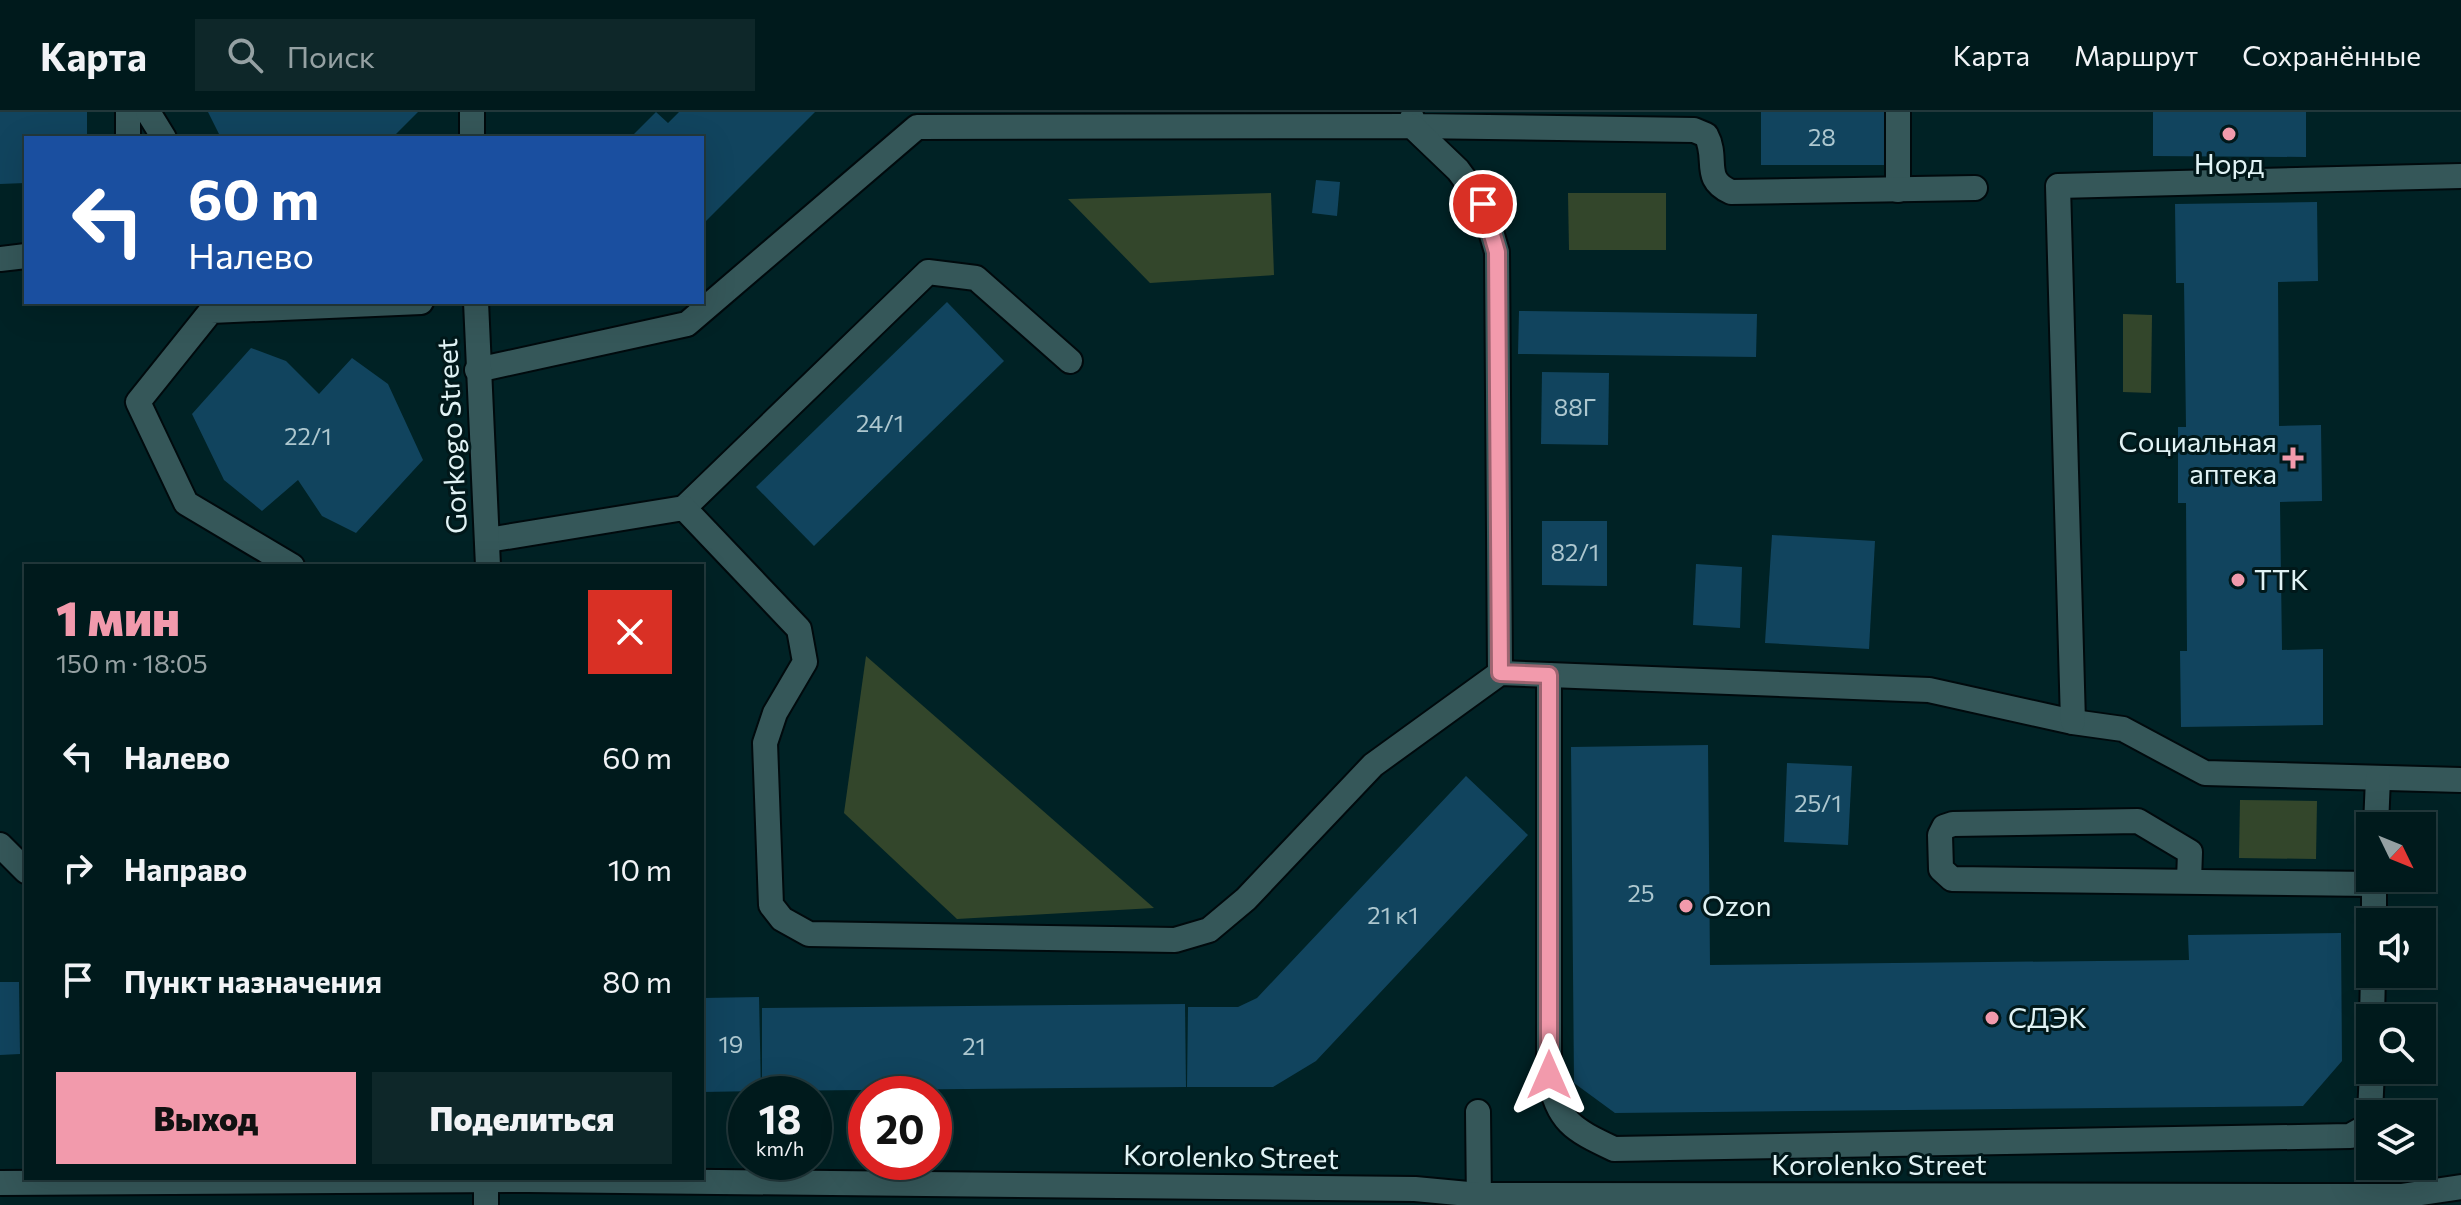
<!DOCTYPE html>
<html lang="ru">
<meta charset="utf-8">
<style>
body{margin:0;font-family:Commissioner,sans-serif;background:#0e2729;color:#f1f3f6;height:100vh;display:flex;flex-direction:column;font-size:30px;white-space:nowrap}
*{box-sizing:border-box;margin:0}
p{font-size:26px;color:#95a1a3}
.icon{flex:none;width:44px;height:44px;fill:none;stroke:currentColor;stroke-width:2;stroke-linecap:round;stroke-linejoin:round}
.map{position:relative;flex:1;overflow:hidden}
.side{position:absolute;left:24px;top:452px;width:680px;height:616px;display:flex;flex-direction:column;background:#001a1c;border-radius:0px;box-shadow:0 8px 32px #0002,0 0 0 2px #22383b}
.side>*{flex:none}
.guide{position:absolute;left:24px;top:24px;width:680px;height:168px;border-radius:0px;box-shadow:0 8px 32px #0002,0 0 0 2px #22383b;background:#1a4fa0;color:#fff;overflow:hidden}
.needle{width:52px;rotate:133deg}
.tools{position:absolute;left:2356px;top:700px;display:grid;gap:16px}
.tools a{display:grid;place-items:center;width:80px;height:80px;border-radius:0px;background:#001a1c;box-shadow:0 8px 32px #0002,0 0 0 2px #22383b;font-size:40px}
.speed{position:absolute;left:728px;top:964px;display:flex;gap:16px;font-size:40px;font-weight:700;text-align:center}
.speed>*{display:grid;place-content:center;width:104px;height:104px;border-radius:50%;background:#001a1c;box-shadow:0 8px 32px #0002,0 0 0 2px #22383b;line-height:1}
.speed small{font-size:20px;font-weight:400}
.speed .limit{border:12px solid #d22;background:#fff;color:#111}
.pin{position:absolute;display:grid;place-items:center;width:68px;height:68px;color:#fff;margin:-34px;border:4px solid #fff;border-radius:50%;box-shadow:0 2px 8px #0007}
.me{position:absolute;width:88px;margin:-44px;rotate:0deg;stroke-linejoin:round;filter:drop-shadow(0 0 6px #0008)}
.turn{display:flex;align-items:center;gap:28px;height:168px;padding:0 32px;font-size:36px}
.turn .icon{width:104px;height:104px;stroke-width:2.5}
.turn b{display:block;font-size:56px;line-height:68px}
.round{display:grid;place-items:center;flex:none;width:84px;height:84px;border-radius:0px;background:#0e2729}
.head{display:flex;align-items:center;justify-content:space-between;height:136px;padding:0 32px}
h1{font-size:48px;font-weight:800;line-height:60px;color:#f29aac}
.action{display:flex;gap:16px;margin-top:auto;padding:16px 32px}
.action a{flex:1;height:92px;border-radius:0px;background:#f29aac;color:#111;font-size:32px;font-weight:800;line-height:92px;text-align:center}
.action a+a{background:#0e2729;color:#f1f3f6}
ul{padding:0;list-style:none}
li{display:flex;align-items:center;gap:24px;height:112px;padding:0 32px}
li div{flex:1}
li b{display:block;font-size:30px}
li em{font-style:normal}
header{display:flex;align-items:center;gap:48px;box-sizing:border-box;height:112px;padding:0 40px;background:#001a1c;border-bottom:2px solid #22383b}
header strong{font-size:38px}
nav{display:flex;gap:44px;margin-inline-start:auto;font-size:28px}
.search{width:560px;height:72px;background:#0e2729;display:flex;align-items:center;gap:20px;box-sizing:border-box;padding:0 28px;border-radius:0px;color:#95a1a3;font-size:30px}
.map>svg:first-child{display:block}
.green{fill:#33462b}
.building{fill:#11445e}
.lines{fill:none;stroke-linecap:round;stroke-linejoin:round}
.lane-casing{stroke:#000a0d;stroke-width:28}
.street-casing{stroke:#000a0d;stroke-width:28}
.lane{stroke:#355759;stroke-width:24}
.street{stroke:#355759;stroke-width:24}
.route-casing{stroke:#9d6470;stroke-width:20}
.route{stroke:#f29aac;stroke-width:14}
.poi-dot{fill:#f29aac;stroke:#01181a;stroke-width:3}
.labels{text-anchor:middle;stroke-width:6;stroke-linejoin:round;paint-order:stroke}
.number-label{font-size:24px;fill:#adc7cf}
.poi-label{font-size:28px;fill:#e1f3f5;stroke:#01181a;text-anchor:start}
.street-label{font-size:28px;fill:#e1f3f5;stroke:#01181a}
</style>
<header>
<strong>Карта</strong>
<div class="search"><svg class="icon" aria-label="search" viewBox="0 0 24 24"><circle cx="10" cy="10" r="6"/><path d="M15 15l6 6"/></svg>Поиск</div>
<nav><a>Карта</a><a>Маршрут</a><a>Сохранённые</a></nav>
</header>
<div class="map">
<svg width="2461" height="1093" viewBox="0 0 2461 1093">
<rect width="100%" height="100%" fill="#002225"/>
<g class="green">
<polygon points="1271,81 1274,163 1150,171 1068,87"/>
<polygon points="1568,81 1666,81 1666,138 1569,138"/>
<polygon points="2123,202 2152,203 2151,281 2123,280"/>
<polygon points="866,544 1154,796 957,807 844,701"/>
<polygon points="2240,688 2317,689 2316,747 2239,746"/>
</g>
<g class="building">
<polygon points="0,0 87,0 87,26 26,26 26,71 0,72"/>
<polygon points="208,0 418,0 392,26 221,26"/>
<polygon points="656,0 668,11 679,0 815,0 702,113 702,26 630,26"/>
<rect x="1761" y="0" width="123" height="53"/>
<polygon points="2153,0 2306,0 2306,45 2153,44"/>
<polygon points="1316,68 1340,70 1337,104 1312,101"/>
<polygon points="2317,90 2318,169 2278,170 2279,314 2321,313 2322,389 2280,390 2282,538 2323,537 2323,613 2181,615 2180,539 2187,539 2186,391 2178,391 2178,315 2186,315 2184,171 2176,171 2175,92"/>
<polygon points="947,190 1004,249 814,434 756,375"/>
<polygon points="1519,199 1757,202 1756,245 1518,242"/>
<polygon points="251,236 286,249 319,282 352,246 388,272 423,348 356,421 322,404 298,368 262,399 224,368 192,302"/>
<polygon points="1542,260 1609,261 1608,333 1541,332"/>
<polygon points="1542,409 1607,409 1607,474 1542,473"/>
<polygon points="1772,423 1875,429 1869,537 1765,531"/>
<polygon points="1696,452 1742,455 1740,516 1693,513"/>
<polygon points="1708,633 1710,853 2189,848 2188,823 2341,821 2342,949 2303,994 1615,1001 1574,971 1571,635"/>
<polygon points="1787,651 1852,654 1848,733 1784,730"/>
<polygon points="1466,664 1528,723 1316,949 1273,975 1187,975 1188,895 1238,895 1257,886"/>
<polygon points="0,870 19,870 20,942 0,943"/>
<polygon points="759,885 761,979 702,980 702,886"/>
<polygon points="1185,892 1186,975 762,979 762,896"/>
</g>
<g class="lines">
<g class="lane-casing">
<g id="lane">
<polyline points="128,0 128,26"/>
<polyline points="148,0 164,26"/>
<polyline points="1898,0 1898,78"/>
<path d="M 1412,6 L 1412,14 L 1694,18 L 1706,23 C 1719,47 1701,67 1731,80 L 1975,76"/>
<polyline points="0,147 26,144"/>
<polyline points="477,258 687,212 917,15 1412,14 1458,58 1483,92 1497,140 1500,561"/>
<polyline points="684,396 928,160 976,166 1070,249"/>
<polyline points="488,428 684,396 799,517 805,550 775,601 765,631 771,793 782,807 809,822 1175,828 1209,818 1246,787 1373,653 1500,561 1929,578 2073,610 2123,617 2205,661 2461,668"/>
<polyline points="292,454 186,391 138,290 211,199 421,190"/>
<path d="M 1549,563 L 1549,963 C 1558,1010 1572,1017 1614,1037 L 2350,1024 L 2366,1015 L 2370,1003"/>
<polyline points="2073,610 2058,74 2461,64"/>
<polyline points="2376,714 2378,666"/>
<polyline points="0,733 26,759"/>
<polyline points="2189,769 2190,740 2138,709 1953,712 1944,715 1940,723 1941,757 1952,767 2374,772 2375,766"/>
<polyline points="2374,810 2374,772"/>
<polyline points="2372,906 2373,862"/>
<polyline points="2370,1002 2372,958"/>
</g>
</g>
<g class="street-casing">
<g id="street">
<polyline points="472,0 472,26"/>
<polyline points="476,190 488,454"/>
<polyline points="1478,1000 1479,1093"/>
<polyline points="0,1071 528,1068 1415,1077 1479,1083 2401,1084 2461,1075"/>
<polyline points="486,1093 486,1066"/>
</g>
</g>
<use href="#lane" class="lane"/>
<use href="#street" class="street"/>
</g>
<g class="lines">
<g class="route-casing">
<polyline id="route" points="1483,92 1497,140 1500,561 1549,563 1549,963"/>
</g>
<use href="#route" class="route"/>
</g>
<g class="poi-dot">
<circle cx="2229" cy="22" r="8"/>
<path d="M2289 334h8v8h8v8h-8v8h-8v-8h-8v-8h8z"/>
<circle cx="2238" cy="468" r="8"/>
<circle cx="1686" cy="794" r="8"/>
<circle cx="1992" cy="906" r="8"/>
</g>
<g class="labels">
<g class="number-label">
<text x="1822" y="34">28</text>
<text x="1575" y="304">88Г</text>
<text x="880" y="320">24/1</text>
<text x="308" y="333">22/1</text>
<text x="1575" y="449">82/1</text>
<text x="1818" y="700">25/1</text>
<text x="1641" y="790">25</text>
<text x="1393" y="812">21 к1</text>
<text x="731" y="941">19</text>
<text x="974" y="943">21</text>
</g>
<g class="poi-label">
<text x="2229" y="62" text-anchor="middle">Норд</text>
<text x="2277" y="340" text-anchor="end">Социальная<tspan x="2277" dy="32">аптека</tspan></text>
<text x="2254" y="478">ТТК</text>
<text x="1702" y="804">Ozon</text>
<text x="2008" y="916">СДЭК</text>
</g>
<g class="street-label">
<text transform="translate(452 324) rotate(-93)" y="10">Gorkogo Street</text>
<text transform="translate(1231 1045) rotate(1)" y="10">Korolenko Street</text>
<text x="1879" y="1063">Korolenko Street</text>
</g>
</g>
</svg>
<div class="tools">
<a><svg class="needle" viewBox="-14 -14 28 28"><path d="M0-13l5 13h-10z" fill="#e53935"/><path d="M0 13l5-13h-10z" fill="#95a1a3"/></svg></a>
<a><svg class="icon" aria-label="sound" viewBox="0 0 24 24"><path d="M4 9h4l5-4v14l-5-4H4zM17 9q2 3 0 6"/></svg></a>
<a><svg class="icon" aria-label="search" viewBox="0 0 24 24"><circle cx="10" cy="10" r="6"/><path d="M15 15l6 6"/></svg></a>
<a><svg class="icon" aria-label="layers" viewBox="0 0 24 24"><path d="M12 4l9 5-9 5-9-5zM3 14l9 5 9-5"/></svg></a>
</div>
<div class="speed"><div>18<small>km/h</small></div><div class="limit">20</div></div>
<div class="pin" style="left:1483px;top:92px;background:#d93025"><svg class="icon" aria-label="arrive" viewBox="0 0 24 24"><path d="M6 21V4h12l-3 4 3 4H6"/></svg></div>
<svg class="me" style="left:1549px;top:963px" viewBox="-20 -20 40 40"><path d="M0-17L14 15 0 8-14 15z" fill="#f29aac" stroke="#fff" stroke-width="4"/></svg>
<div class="guide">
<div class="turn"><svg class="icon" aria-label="left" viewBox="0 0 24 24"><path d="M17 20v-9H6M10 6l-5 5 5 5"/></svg><div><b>60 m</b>Налево</div></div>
</div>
<section class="side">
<div class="head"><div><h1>1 мин</h1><p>150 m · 18:05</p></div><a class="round" style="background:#d93025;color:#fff"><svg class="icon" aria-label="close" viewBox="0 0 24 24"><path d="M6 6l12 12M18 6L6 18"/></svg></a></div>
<ul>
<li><svg class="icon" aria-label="left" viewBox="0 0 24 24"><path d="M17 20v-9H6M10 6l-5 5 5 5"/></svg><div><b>Налево</b></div><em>60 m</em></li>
<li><svg class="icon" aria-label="right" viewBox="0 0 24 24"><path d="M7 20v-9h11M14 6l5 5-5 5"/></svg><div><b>Направо</b></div><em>10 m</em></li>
<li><svg class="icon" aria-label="arrive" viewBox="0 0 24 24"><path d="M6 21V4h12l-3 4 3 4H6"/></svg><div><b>Пункт назначения</b></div><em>80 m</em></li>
</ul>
<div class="action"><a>Выход</a><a>Поделиться</a></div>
</section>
</div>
